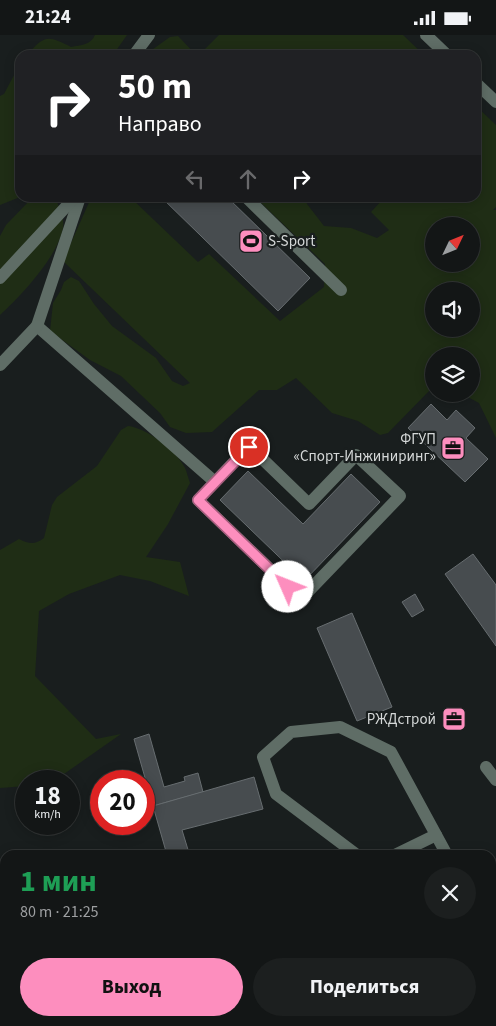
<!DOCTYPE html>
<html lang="ru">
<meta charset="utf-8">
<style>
body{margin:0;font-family:"Source Sans 3",sans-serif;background:#1c1f1f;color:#f1f3f6;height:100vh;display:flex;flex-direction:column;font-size:19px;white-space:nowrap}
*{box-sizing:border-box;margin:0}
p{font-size:16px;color:#9d9fa1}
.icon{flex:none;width:28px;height:28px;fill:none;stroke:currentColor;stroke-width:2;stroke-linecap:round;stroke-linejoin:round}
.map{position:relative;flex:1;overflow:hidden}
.sheet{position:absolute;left:0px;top:815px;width:496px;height:176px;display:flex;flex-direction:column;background:#131616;border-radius:15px 15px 0 0;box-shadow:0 2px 12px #0003,0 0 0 1px #323535}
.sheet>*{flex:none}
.top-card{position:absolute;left:15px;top:15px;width:466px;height:152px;border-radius:15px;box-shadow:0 2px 12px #0003,0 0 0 1px #323535;background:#202124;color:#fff;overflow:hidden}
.needle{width:32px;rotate:47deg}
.controls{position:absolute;left:425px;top:182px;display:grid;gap:10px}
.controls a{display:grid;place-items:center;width:55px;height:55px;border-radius:50%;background:#131616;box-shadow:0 2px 12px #0003,0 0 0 1px #323535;font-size:25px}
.speed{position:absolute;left:15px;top:735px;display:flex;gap:10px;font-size:25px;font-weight:700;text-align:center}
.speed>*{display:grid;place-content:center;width:65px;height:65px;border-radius:50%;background:#131616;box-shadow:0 2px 12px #0003,0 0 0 1px #323535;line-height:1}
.speed small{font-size:12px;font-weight:400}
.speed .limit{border:8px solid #d22;background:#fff;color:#111}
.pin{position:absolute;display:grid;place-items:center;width:42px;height:42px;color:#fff;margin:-21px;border:2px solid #fff;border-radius:50%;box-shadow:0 1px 5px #0007}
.me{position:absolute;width:55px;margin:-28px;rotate:314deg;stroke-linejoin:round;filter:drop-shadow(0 0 4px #0008)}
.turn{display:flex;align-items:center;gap:18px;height:105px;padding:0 20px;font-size:22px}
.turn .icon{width:65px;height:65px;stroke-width:2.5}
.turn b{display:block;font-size:35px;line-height:42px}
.lanes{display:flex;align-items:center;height:48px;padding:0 20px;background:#0003;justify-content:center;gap:25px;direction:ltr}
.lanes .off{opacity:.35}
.round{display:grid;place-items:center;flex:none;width:52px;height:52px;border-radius:26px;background:#1c1f1f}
.overview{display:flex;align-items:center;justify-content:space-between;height:85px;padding:0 20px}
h1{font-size:30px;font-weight:700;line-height:38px;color:#1e9e55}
.button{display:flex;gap:10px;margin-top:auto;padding:10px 20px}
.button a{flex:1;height:58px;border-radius:30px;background:#fd8ebe;color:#111;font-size:20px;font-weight:700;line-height:58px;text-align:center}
.button a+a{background:#1c1f1f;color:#f1f3f6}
.status{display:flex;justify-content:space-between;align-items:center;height:35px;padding:0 25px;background:#131616;direction:ltr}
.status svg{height:14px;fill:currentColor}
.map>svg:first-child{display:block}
.green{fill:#1f2d15;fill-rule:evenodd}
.water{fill:#314057}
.building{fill:#474c4f;stroke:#676d70}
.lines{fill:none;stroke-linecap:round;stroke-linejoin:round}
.minor{stroke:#5f6d66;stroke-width:12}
.major{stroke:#a2c0b1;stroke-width:12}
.tram{stroke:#9da0a0;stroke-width:1}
.route-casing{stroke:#a45c7c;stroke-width:12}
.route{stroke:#fd8ebe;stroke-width:9}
.labels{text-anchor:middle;stroke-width:4.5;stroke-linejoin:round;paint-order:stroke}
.poi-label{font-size:15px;fill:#d5d8d8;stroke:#191e1e;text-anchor:end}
</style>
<div class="status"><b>21:24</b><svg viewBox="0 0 49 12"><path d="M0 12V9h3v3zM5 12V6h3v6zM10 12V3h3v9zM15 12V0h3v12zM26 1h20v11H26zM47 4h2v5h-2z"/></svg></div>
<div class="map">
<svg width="496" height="991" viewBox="0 0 496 991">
<rect width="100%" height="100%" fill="#191e1e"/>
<g class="green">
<path d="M 95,0 L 127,0 L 113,20 L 27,20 C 45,0 47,0 71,12 C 81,10 91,10 95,0 Z"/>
<polygon points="219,0 403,0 424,20 209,20 204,15"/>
<polygon points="178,1 196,20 150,20 149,17 170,2"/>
<polygon points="20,29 20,162 0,170 0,61 4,59"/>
<path d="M 476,71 L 496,90 L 496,172 L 493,175 L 496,175 L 496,403 L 479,368 L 462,359 L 471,359 L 471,321 L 434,321 L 434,354 L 430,355 L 388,398 L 380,400 L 358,386 L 332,378 L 296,343 L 277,355 L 259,355 L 212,397 L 186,398 L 170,392 L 160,378 L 121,341 L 90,325 L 50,296 L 53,268 L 61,255 L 64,247 L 71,242 L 79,246 L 94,269 L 112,291 L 156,323 L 172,346 L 183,351 L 190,348 L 63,226 L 91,163 L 131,163 L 198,227 L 209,219 L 280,286 L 324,252 L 325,229 L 256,163 L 305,163 L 307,169 L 324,191 L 351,193 L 377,203 L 389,195 L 371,177 L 384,163 L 476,162 ZM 434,191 L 471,191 L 471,229 L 434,229 ZM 434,256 L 471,256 L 471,294 L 434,294 Z"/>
<path d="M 33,162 L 56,163 C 58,171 65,184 63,193 C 58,221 21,261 0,280 L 0,201 L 6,190 Z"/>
<path d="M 128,391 C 147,393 177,416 185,433 C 187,437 188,443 190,448 L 168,489 L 146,522 L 180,527 L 189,561 L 150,546 L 120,540 L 69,559 L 39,576 L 35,641 L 96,704 L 121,699 L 54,746 L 26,746 L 26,751 L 0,753 L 0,515 L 19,504 C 29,509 35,510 44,503 L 52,470 L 57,462 L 97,431 L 121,395 Z"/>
<polygon points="496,873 496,991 429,991 425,986 491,986 491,876"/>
</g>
<polygon class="water" points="0,910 5,910 5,986 285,986 294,991 0,991"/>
<g class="building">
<polygon points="161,162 227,162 310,243 278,276"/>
<polygon points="431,369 447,385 456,375 475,393 466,403 488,424 465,447 408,393"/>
<polygon points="248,436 303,489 351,439 380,467 304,546 220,465"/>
<polygon points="473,519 496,550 496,611 445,539"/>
<polygon points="415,559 424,575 412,582 402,567"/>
<polygon points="352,578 392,672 357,686 317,593"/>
<polygon points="149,699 164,752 185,746 184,742 198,738 203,757 153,771 134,704"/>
<polygon points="254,742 263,774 182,795 189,818 182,820 167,820 153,771"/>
</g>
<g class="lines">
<g class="minor">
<polyline points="426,0 447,20"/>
<polyline points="134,20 149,0"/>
<polyline points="476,48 496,67"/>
<polyline points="80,162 37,291 215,447"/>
<polyline points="246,162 341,255"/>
<polyline points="0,243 75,162"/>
<polyline points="0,330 37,291"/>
<polygon points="249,411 309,469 356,420 400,461 301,564 198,465"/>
<polyline points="486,732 496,745"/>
<polyline points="357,820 276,759 263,722 291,697 340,692 391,717 447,820"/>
<polyline points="395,820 436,800"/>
<polyline points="491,842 496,839"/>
<polyline points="0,860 5,859"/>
<polyline points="491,906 496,903"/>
<polyline points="348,986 349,991"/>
</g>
<g class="major">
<polyline points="0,882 5,881"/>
<polyline points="327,986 333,991"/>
</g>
<g class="tram">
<polyline points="491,836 496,832"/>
<polyline points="491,852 496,849"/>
<polyline points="0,864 5,863"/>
</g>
</g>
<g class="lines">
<g class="route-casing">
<polyline id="route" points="249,412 198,465 288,552"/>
</g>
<use href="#route" class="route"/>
</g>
<defs>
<g id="stadium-square" transform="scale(1.25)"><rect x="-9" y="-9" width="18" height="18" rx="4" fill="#fd8ebe" stroke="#191e1e"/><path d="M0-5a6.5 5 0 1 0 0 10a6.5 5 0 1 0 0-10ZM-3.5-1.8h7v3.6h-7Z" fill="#111"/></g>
<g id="office-square" transform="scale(1.25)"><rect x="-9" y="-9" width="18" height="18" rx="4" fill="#fd8ebe" stroke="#191e1e"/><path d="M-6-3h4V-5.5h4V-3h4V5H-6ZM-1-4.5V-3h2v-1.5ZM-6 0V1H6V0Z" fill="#111"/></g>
</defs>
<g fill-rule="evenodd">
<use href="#stadium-square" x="251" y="206"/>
<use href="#office-square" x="453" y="413"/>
<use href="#office-square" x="454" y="684"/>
</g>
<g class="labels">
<g class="poi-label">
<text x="268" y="211" text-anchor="start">S-Sport</text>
<text x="436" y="409">ФГУП<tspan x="436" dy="17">«Спорт-Инжиниринг»</tspan></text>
<text x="436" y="689">РЖДстрой</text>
</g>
</g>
</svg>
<div class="controls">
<a><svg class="needle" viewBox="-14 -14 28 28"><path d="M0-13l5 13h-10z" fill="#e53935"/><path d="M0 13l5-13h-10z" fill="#9d9fa1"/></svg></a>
<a><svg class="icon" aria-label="sound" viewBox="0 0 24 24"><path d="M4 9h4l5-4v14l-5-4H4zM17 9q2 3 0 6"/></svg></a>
<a><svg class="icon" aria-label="layers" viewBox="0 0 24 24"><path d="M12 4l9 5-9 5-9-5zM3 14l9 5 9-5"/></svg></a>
</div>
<div class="speed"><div>18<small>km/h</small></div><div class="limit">20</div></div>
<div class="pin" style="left:249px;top:412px;background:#d93025"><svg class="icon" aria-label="arrive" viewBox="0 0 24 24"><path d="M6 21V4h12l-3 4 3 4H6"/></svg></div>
<svg class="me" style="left:288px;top:552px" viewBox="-20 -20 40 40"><circle r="19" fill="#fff"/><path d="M0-13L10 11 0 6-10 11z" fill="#fd8ebe"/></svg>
<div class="top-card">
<div class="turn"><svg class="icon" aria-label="right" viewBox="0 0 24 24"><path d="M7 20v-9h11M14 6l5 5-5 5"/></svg><div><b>50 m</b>Направо</div></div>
<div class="lanes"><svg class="icon off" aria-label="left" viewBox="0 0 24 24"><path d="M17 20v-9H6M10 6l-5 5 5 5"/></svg><svg class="icon off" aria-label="ahead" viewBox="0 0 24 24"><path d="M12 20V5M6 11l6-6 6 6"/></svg><svg class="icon" aria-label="right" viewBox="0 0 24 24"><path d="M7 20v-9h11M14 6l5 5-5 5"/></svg></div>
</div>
<section class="sheet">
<div class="overview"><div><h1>1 мин</h1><p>80 m · 21:25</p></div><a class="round"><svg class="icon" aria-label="close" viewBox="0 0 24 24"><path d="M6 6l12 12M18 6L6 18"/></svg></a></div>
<div class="button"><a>Выход</a><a>Поделиться</a></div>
</section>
</div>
